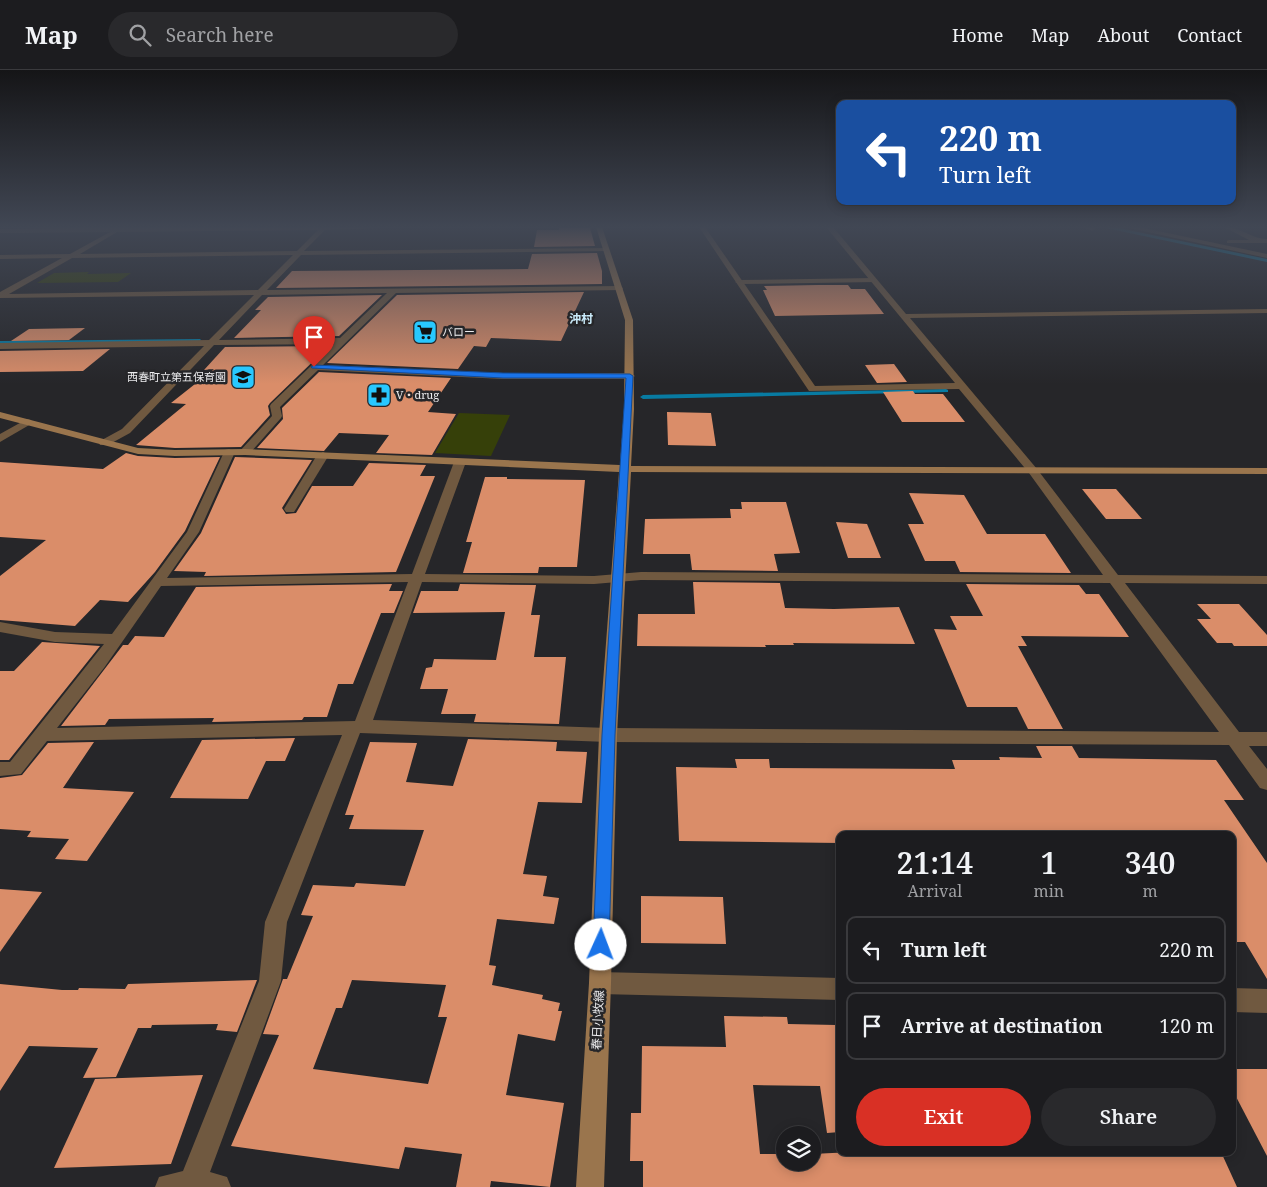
<!DOCTYPE html>
<meta charset="utf-8">
<style>
body{margin:0;font-family:"Noto Serif","Noto Sans JP",serif;background:#29292c;color:#f1f3f6;height:100vh;display:flex;flex-direction:column;font-size:19px;white-space:nowrap}
*{box-sizing:border-box;margin:0}
p{font-size:16px;color:#a0a1a4}
.icon{flex:none;width:28px;height:28px;fill:none;stroke:currentColor;stroke-width:2;stroke-linecap:round;stroke-linejoin:round}
.map{position:relative;flex:1;overflow:hidden}
.panel{position:absolute;left:836px;top:761px;width:400px;height:325px;display:flex;flex-direction:column;background:#1c1c1f;border-radius:10px;box-shadow:0 2px 12px #0003,0 0 0 1px #3a3a3d}
.panel>*{flex:none}
.banner{position:absolute;left:836px;top:30px;width:400px;height:105px;border-radius:10px;box-shadow:0 2px 12px #0003,0 0 0 1px #3a3a3d;background:#1a4fa0;color:#fff;overflow:hidden}
.tools{position:absolute;left:776px;top:1056px;display:grid;gap:10px}
.tools a{display:grid;place-items:center;width:45px;height:45px;border-radius:50%;background:#1c1c1f;box-shadow:0 2px 12px #0003,0 0 0 1px #3a3a3d;font-size:25px}
.pin{position:absolute;display:grid;place-items:center;width:42px;height:42px;color:#fff;margin:-51px -21px;border-radius:50% 50% 50% 0;rotate:-45deg;box-shadow:0 0 5px #0007}
.pin .icon{rotate:45deg}
.me{position:absolute;width:55px;margin:-28px;rotate:2deg;stroke-linejoin:round;filter:drop-shadow(0 0 4px #0008)}
.turn{display:flex;align-items:center;gap:18px;height:105px;padding:0 20px;font-size:22px}
.turn .icon{width:65px;height:65px;stroke-width:2.5}
.turn b{display:block;font-size:35px;line-height:42px}
.eta{display:flex;justify-content:space-evenly;align-items:center;height:85px;text-align:center}
.eta b{font-size:30px;font-weight:600;line-height:35px}
.button{display:flex;gap:10px;margin-top:auto;padding:10px 20px}
.button a{flex:1;height:58px;border-radius:30px;background:#d93025;color:#fff;font-size:20px;font-weight:600;line-height:58px;text-align:center}
.button a+a{background:#29292c;color:#f1f3f6}
ul{padding:0;list-style:none}
li{display:flex;align-items:center;gap:15px;height:68px;margin:0 10px 8px;padding:0 10px;border:2px solid #3a3a3d;border-radius:10px}
li div{flex:1}
li b{display:block;font-size:19px}
li em{font-style:normal}
header{display:flex;align-items:center;gap:30px;box-sizing:border-box;height:70px;padding:0 25px;background:#1c1c1f;border-bottom:1px solid #3a3a3d}
header strong{font-size:24px}
nav{display:flex;gap:28px;margin-inline-start:auto;font-size:18px}
.search{width:350px;height:45px;background:#29292c;display:flex;align-items:center;gap:12px;box-sizing:border-box;padding:0 18px;border-radius:28px;color:#a0a1a4;font-size:19px}
.map>svg:first-child{display:block}
.green{fill:#364009}
.water{fill:#087ba2}
.lines{fill:none;stroke-linecap:round;stroke-linejoin:round}
.stream{fill:#087ba2;fill-rule:evenodd}
.building{fill:#da8d69;fill-rule:evenodd}
.lane{fill:#705940;fill-rule:evenodd}
.street{fill:#705940;fill-rule:evenodd}
.secondary{fill:#9a754d;fill-rule:evenodd}
.route{fill:#1a73e8;stroke:#114b97}
.labels{text-anchor:middle;stroke-width:5;stroke-linejoin:round;paint-order:stroke}
.far-poi-label{font-size:11px;fill:#ebebed;stroke:#262629;text-anchor:start}
.far-quarter-label{font-size:12px;font-weight:bold;fill:#caebfa;stroke:#262629}
.street-label{font-size:12px;fill:#ebebed;stroke:#262629}
</style>
<header>
<strong>Map</strong>
<div class="search"><svg class="icon" aria-label="search" viewBox="0 0 24 24"><circle cx="10" cy="10" r="6"/><path d="M15 15l6 6"/></svg>Search here</div>
<nav><a>Home</a><a>Map</a><a>About</a><a>Contact</a></nav>
</header>
<div class="map">
<svg width="1267" height="1117" viewBox="0 0 1267 1117">
<rect width="100%" height="100%" fill="#262629"/>
<g class="green">
<polygon points="89,202 87,204 131,203 118,212 37,213 54,203"/>
<polygon points="459,343 510,345 491,386 435,383"/>
</g>
<polygon class="water" points="1101,157 1114,157 1267,189 1267,192"/>
<g class="lines">
<g class="stream">
<polygon points="200,269 201,270 198,272 0,275 0,271"/>
<polygon points="946,319 948,320 948,322 643,329 640,327 643,325"/>
</g>
</g>
<g class="building">
<polygon points="559,158 590,158 595,176 534,177 537,160 559,160"/>
<polygon points="597,183 602,201 602,214 276,218 292,201 528,199 532,184"/>
<polygon points="818,215 848,215 851,219 865,219 884,244 775,246 763,220 767,220 764,216"/>
<polygon points="584,222 561,271 491,268 486,277 474,276 458,299 327,293 397,225"/>
<polygon points="382,225 339,266 234,268 261,240 255,240 268,227"/>
<polygon points="85,258 69,270 11,271 29,259"/>
<polygon points="329,276 270,333 268,336 270,345 241,377 175,378 136,375 186,334 171,333 214,299 204,300 225,277"/>
<polygon points="110,279 83,301 0,302 0,281"/>
<polygon points="894,294 907,312 877,313 865,295"/>
<polygon points="319,302 451,308 428,342 456,344 432,385 376,383 389,365 339,363 324,381 257,378 283,349 282,338"/>
<polygon points="913,321 915,324 943,324 965,352 902,352 883,322"/>
<polygon points="667,342 711,343 716,376 668,375"/>
<polygon points="126,383 138,386 175,388 220,387 185,461 155,502 128,532 100,530 75,556 0,550 0,506 46,470 0,467 0,392 103,399"/>
<polygon points="235,387 312,390 282,438 286,444 296,443 312,416 353,416 369,393 426,395 420,406 435,406 396,502 204,506 206,502 174,501 201,463"/>
<polygon points="485,407 507,407 507,409 585,410 577,497 539,497 538,503 463,503 472,472 466,472"/>
<polygon points="1082,419 1116,419 1142,449 1106,449"/>
<polygon points="909,423 964,425 987,464 1045,464 1071,503 960,502 955,491 925,491 908,454 924,454"/>
<polygon points="741,432 786,432 800,483 774,484 778,501 692,500 690,484 643,484 645,449 731,448 730,439 742,439"/>
<polygon points="836,452 867,454 881,488 848,488"/>
<polygon points="693,512 780,513 785,538 834,539 899,537 915,574 793,573 794,575 765,575 766,577 637,576 638,544 695,544"/>
<polygon points="392,514 389,521 403,521 394,543 381,543 353,614 338,614 327,647 304,647 302,650 212,652 214,648 109,649 105,655 61,656 123,575 128,575 135,566 164,567 196,517"/>
<polygon points="460,514 536,515 531,545 540,545 534,587 566,587 559,654 474,652 476,644 441,644 448,619 420,619 426,598 432,597 434,589 496,590 505,542 413,543 421,521 458,521"/>
<polygon points="966,514 1079,515 1086,524 1099,524 1129,567 1021,566 1027,576 1018,576 1063,659 1028,659 1017,637 967,637 934,559 957,560 950,546 983,546"/>
<polygon points="1197,534 1239,534 1267,565 1267,576 1234,576 1232,573 1217,573 1197,549 1211,549"/>
<polygon points="42,572 100,576 9,690 0,690 0,601 14,601"/>
<polygon points="295,668 285,691 266,691 248,729 170,728 202,670"/>
<path d="M 468,669 L 557,672 L 556,681 L 587,682 L 582,733 L 538,732 L 523,804 L 547,806 L 543,826 L 559,828 L 554,854 L 497,849 L 489,895 L 496,896 L 492,915 L 543,925 L 542,929 L 560,933 L 558,941 L 562,941 L 555,971 L 518,964 L 506,1025 L 564,1033 L 550,1117 L 491,1111 L 490,1117 L 456,1117 L 462,1084 L 405,1077 L 399,1099 L 231,1076 L 279,965 L 263,964 L 283,909 L 287,909 L 313,846 L 301,845 L 313,815 L 354,817 L 356,813 L 405,816 L 424,760 L 349,759 L 354,745 L 345,745 L 370,672 L 417,673 L 406,712 L 453,716 ZM 352,910 L 446,915 L 438,947 L 447,947 L 428,1014 L 313,999 L 336,938 L 342,938 Z"/>
<polygon points="94,672 63,718 134,722 87,791 55,789 69,769 27,767 31,761 0,759 0,708 22,705 48,673"/>
<polygon points="1036,676 1072,676 1079,688 1216,690 1244,730 1224,730 1267,793 1267,909 1245,872 1232,872 1232,765 840,765 840,773 679,771 676,697 737,698 735,689 769,689 770,698 955,699 952,690 1000,690 999,687 1042,688"/>
<polygon points="0,819 42,822 0,882"/>
<polygon points="641,826 723,827 726,874 641,873"/>
<polygon points="257,910 237,962 216,960 218,954 152,955 151,958 138,958 116,1007 83,1008 98,978 29,976 0,1021 0,914 62,920 78,920 79,918 125,919 128,914"/>
<polygon points="724,946 787,947 788,954 836,955 837,962 840,962 840,1062 827,1063 820,1016 753,1015 760,1084 785,1084 785,1092 812,1092 812,1084 853,1082 1221,1082 1237,1117 643,1117 643,1091 630,1091 631,1043 641,1043 642,976 726,977"/>
<polygon points="1232,999 1267,999 1267,1086 1232,1019"/>
<polygon points="203,1005 171,1094 54,1098 95,1009"/>
</g>
<g class="lines">
<g class="lane">
<polygon points="873,208 876,208 876,212 739,214 735,212 739,210"/>
<polygon points="323,382 329,385 296,439 294,442 286,442 284,439 317,385"/>
</g>
<g class="street">
<path d="M 167,157 L 407,157 L 325,160 L 304,181 L 608,178 L 609,179 L 606,181 L 301,185 L 267,220 L 619,216 L 623,218 L 622,220 L 396,223 L 323,295 L 503,303 L 630,303 L 635,306 L 630,309 L 503,309 L 318,300 L 280,337 L 282,346 L 281,348 L 249,384 L 245,385 L 239,382 L 272,346 L 270,336 L 271,334 L 334,274 L 214,275 L 130,363 L 108,375 L 100,375 L 99,373 L 100,371 L 122,359 L 204,276 L 0,279 L 0,273 L 209,270 L 254,225 L 0,228 L 0,222 L 62,188 L 0,189 L 0,185 L 70,184 L 110,162 L 0,163 L 0,159 ZM 318,160 L 297,181 L 80,184 L 117,162 ZM 293,185 L 258,220 L 9,224 L 72,188 ZM 387,223 L 340,268 L 219,270 L 262,225 Z"/>
<path d="M 699,157 L 705,157 L 815,316 L 955,313 L 826,157 L 833,157 L 906,244 L 1267,239 L 1267,243 L 910,248 L 1037,399 L 1118,505 L 1267,506 L 1267,514 L 1125,513 L 1239,662 L 1267,662 L 1267,676 L 1249,676 L 1267,699 L 1267,720 L 1260,718 L 1229,675 L 608,672 L 360,663 L 287,852 L 281,911 L 210,1102 L 227,1107 L 231,1117 L 155,1117 L 159,1107 L 183,1101 L 259,911 L 265,852 L 342,665 L 47,671 L 21,704 L 0,706 L 0,692 L 10,692 L 104,574 L 55,572 L 0,562 L 0,552 L 55,562 L 112,564 L 187,462 L 225,380 L 229,379 L 235,382 L 199,462 L 167,508 L 412,504 L 454,392 L 460,389 L 466,392 L 425,504 L 594,506 L 641,502 L 1103,505 L 1029,403 L 959,319 L 809,321 ZM 641,510 L 1110,513 L 1219,662 L 608,658 L 373,650 L 422,512 L 594,514 ZM 408,512 L 355,651 L 57,658 L 104,598 L 161,516 Z"/>
<polygon points="1084,157 1094,157 1095,159 1092,161"/>
<polygon points="1125,157 1139,157 1267,184 1267,188"/>
<path d="M 1224,157 C 1241,157 1252,169 1267,169 L 1267,173 L 1227,173 L 1227,171 L 1229,170 L 1249,170 Z"/>
<polygon points="27,349 31,350 32,352 31,354 0,372 0,364"/>
<polygon points="600,902 840,908 840,930 600,924 592,921 589,913 592,905"/>
<polygon points="1232,918 1267,919 1267,943 1232,942"/>
</g>
<polygon class="secondary" points="596,157 602,157 633,250 634,339 631,396 1267,398 1267,404 631,402 617,665 611,913 604,1117 576,1117 589,913 599,665 619,402 245,385 175,386 138,384 0,348 0,342 138,378 175,380 245,379 620,395 624,339 625,250"/>
</g>
<linearGradient id="sky" x2="0" y2="1"><stop stop-color="#151517"/><stop offset="0.5" stop-color="#414754"/><stop offset="1" stop-color="#414754" stop-opacity="0"/></linearGradient>
<rect width="1267" height="314" fill="url(#sky)"/>
<polygon class="route" points="314,295 503,303 630,304 633,306 615,665 609,875 607,881 601,883 595,881 593,875 602,665 626,308 503,308 312,298 311,297"/>
<defs>
<g id="supermarket-square" transform="scale(1.25)"><rect x="-9" y="-9" width="18" height="18" rx="4" fill="#28c8ff" stroke="#262629"/><path d="M-6-5.5h2.5l.6 2H6L4.5 2H-2.5L-4.4-4H-6ZM-1.5 3.2a1.3 1.3 0 1 0 .1 0ZM3 3.2a1.3 1.3 0 1 0 .1 0Z" fill="#111"/></g>
<g id="school-square" transform="scale(1.25)"><rect x="-9" y="-9" width="18" height="18" rx="4" fill="#28c8ff" stroke="#262629"/><path d="M0-5L7-2L0 1L-7-2ZM-4 1L0 2.5L4 1V4Q0 6-4 4Z" fill="#111"/></g>
<g id="pharmacy-square" transform="scale(1.25)"><rect x="-9" y="-9" width="18" height="18" rx="4" fill="#28c8ff" stroke="#262629"/><path d="M-2-6h4v4h4v4h-4v4h-4v-4h-4v-4h4Z" fill="#111"/></g>
</defs>
<g fill-rule="evenodd">
<use href="#supermarket-square" x="425" y="262"/>
<use href="#school-square" x="243" y="307"/>
<use href="#pharmacy-square" x="379" y="325"/>
</g>
<g class="labels">
<g class="far-poi-label">
<text x="442" y="266">バロー</text>
<text x="226" y="311" text-anchor="end">西春町立第五保育園</text>
<text x="396" y="329">V・drug</text>
</g>
<g class="far-quarter-label">
<text x="581" y="253">沖村</text>
</g>
<g class="street-label">
<text transform="translate(598 950) rotate(-87)" y="4">春日小牧線</text>
</g>
</g>
</svg>
<div class="tools">
<a><svg class="icon" aria-label="layers" viewBox="0 0 24 24"><path d="M12 4l9 5-9 5-9-5zM3 14l9 5 9-5"/></svg></a>
</div>
<div class="pin" style="left:314px;top:297px;background:#d93025"><svg class="icon" aria-label="arrive" viewBox="0 0 24 24"><path d="M6 21V4h12l-3 4 3 4H6"/></svg></div>
<svg class="me" style="left:601px;top:875px" viewBox="-20 -20 40 40"><circle r="19" fill="#fff"/><path d="M0-13L10 11 0 6-10 11z" fill="#1a73e8"/></svg>
<div class="banner">
<div class="turn"><svg class="icon" aria-label="left" viewBox="0 0 24 24"><path d="M17 20v-9H6M10 6l-5 5 5 5"/></svg><div><b>220 m</b>Turn left</div></div>
</div>
<section class="panel">
<div class="eta">
<div><b>21:14</b><p>Arrival</p></div>
<div><b>1</b><p>min</p></div>
<div><b>340</b><p>m</p></div>
</div>
<ul>
<li><svg class="icon" aria-label="left" viewBox="0 0 24 24"><path d="M17 20v-9H6M10 6l-5 5 5 5"/></svg><div><b>Turn left</b></div><em>220 m</em></li>
<li><svg class="icon" aria-label="arrive" viewBox="0 0 24 24"><path d="M6 21V4h12l-3 4 3 4H6"/></svg><div><b>Arrive at destination</b></div><em>120 m</em></li>
</ul>
<div class="button"><a>Exit</a><a>Share</a></div>
</section>
</div>
